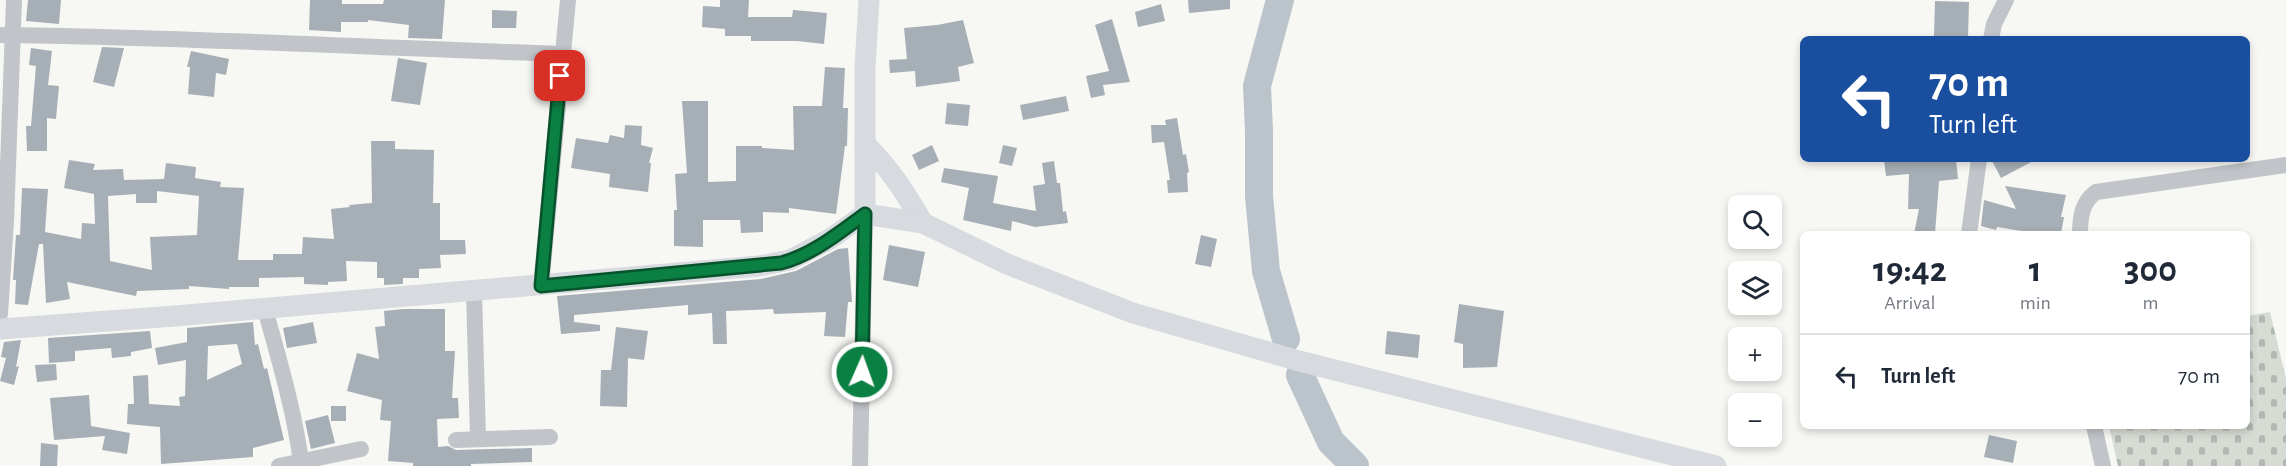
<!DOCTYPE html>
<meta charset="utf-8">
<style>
body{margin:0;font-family:"Alegreya Sans",sans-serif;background:#f2f2f3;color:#1f2937;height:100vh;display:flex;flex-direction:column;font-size:22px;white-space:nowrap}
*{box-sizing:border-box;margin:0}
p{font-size:20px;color:#747a83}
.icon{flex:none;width:33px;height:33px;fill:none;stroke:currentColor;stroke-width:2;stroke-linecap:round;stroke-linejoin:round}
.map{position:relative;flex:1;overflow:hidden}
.sheet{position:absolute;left:1800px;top:231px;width:450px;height:198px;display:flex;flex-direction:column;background:#fff;border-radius:9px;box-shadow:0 3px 9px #0003}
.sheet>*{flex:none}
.top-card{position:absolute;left:1800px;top:36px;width:450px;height:126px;border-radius:9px;box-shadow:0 3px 9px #0003;background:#1a4fa0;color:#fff;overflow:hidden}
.buttons{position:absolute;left:1728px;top:195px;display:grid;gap:12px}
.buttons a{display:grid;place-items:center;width:54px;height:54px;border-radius:9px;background:#fff;box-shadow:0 3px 9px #0003;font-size:30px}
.pin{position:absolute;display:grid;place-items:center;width:51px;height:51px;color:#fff;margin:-26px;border-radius:12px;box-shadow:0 3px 9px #0006}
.me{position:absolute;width:66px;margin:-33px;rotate:2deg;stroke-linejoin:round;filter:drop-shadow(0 0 4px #0008)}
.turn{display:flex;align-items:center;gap:21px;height:126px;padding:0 30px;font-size:27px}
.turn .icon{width:78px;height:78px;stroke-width:2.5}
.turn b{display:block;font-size:42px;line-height:51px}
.eta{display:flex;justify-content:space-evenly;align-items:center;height:102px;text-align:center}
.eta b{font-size:36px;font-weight:700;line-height:42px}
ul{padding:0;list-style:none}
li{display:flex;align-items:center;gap:18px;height:84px;padding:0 30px;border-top:2px solid #e0e1e3}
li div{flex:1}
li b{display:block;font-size:22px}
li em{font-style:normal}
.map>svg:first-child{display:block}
.cemetery{fill:url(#cemetery-stones)}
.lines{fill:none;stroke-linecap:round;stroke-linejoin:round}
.river{stroke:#bbc4ca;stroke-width:28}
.building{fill:#a7afb6;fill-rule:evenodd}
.minor{stroke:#c1c4c8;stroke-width:16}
.major{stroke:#d7dadf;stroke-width:21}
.route-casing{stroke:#07532c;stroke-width:15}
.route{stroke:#0b8043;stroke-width:10}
</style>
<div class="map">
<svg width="2286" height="466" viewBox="0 0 2286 466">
<defs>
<pattern id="cemetery-stones" width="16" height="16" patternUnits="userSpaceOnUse" patternTransform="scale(1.5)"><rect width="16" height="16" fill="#d6dcd4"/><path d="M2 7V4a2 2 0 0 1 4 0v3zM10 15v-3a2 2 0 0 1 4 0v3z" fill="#b1b7b2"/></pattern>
</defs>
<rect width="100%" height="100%" fill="#f7f7f4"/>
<polygon class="cemetery" points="2270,312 2286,379 2286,466 2118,466 2109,426 2247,426 2247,316"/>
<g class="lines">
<g class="river">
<polyline points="1280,0 1257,86 1259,131 1259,196 1266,271 1286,339"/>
<polyline points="1300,375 1331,442 1355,466"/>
</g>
</g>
<g class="building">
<polygon points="28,0 61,0 59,24 26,21"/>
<polygon points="310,0 342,0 342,4 383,4 384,0 445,0 442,39 408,38 409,25 368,20 368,22 341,22 341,32 309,30"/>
<polygon points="720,0 749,0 748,17 792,17 793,10 827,13 824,44 797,41 751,41 751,36 725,36 725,29 702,27 703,6 720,7"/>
<polygon points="1188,0 1230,0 1230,9 1189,13"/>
<polygon points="1935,1 1969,2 1968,38 1934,37"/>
<polygon points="1161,4 1165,21 1138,27 1135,12"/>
<polygon points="492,10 517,11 516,28 492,28"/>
<polygon points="1112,19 1130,82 1103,85 1105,95 1091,98 1086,76 1109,71 1095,25"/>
<polygon points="963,20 974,63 958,67 960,81 916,87 915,71 890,73 889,60 907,59 904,28 937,25"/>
<polygon points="102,47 124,48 114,87 93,82"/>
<polygon points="31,48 52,51 48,85 59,86 56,119 47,118 47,151 27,151 26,126 31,126 36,66 29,65"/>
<polygon points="191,51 229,59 226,75 216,73 214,97 188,94 190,67 187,67"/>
<polygon points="398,58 427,63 420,105 391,101"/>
<polygon points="825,67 845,68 843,108 848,108 847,146 845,146 836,214 789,208 789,213 763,212 763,232 741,233 740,220 703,220 703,247 674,246 674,210 677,210 675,174 687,173 682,101 708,101 708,182 736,181 736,146 762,146 762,148 794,150 793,106 822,106"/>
<polygon points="1066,96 1069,111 1023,120 1020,105"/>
<polygon points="947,103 970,105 968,126 945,124"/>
<polygon points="1177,118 1183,155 1186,154 1189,172 1187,173 1188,192 1168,193 1167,180 1170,180 1164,142 1152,143 1151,125 1166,125 1165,120"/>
<polygon points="625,125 642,126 641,145 653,148 649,163 651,163 648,192 609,187 610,174 571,168 576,138 608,143 610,135 624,138"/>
<path d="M 371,141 L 395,141 L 395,149 L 434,150 L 433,203 L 440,203 L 440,240 L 465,240 L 466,254 L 440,255 L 441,268 L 419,269 L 419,278 L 403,278 L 403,284 L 384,285 L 384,278 L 377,278 L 377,262 L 346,261 L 347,281 L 328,282 L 328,285 L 304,284 L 304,277 L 259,278 L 259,287 L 229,287 L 229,289 L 189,286 L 189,289 L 137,291 L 136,296 L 67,282 L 70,299 L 46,303 L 43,244 L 39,244 L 28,305 L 15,304 L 16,280 L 13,280 L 16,235 L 20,235 L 22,188 L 48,189 L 45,232 L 81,239 L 82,223 L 95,224 L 94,194 L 64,188 L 69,160 L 95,164 L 93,170 L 123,169 L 124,180 L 164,179 L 166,163 L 196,167 L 195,178 L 221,182 L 220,187 L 244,188 L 238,260 L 273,260 L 273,254 L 302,254 L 303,237 L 334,239 L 331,209 L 350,207 L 349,205 L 372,203 ZM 157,191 L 199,196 L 197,235 L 150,237 L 152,270 L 110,261 L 108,196 L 136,194 L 136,203 L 157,203 Z"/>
<polygon points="932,145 939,161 919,170 912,155"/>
<polygon points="1003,145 1017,148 1012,166 999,163"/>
<polygon points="1884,159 1956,159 1958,179 1939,181 1935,234 1914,234 1919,209 1908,209 1909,174 1886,176"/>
<polygon points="1991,159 2037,159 2001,178"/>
<polygon points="1054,161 1057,183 1060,183 1063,212 1066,211 1068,223 1035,227 1012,221 1011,231 963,220 969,188 941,182 944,168 998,176 993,203 1036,211 1033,186 1045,184 1042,163"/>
<polygon points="2005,186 2066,195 2061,217 2064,217 2061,234 2041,234 1997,227 1996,230 1981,226 1984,200 2016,209"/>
<polygon points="1201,235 1217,239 1211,267 1195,264"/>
<polygon points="889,245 925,252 918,287 883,280"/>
<polygon points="848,248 852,302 848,302 845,337 824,336 826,312 774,314 773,309 726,311 727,344 713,344 712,313 688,315 688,305 574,315 574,322 600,325 600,331 561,334 557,296 761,279 796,271 838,249"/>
<polygon points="1459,304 1504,311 1497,367 1463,368 1463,344 1454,342"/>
<polygon points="403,309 445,309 445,351 455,351 452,398 458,398 459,418 437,419 438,447 448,446 456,450 532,448 532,462 471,464 471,466 413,466 413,463 388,461 391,421 380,420 382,400 347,391 357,353 379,359 375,327 385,326 384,311"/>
<path d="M 253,322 L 255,345 L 258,344 L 264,369 L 267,368 L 284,440 L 253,448 L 253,457 L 161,464 L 160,427 L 127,424 L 128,404 L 134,404 L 133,376 L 148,375 L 149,404 L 180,406 L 179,397 L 185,396 L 186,360 L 158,365 L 155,348 L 187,342 L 187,328 ZM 237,344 L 242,364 L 207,380 L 208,346 Z"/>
<polygon points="313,322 317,343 287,348 283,328"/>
<polygon points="616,327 648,331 644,360 628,358 627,407 600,406 601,370 611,370"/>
<polygon points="150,331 152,348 131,352 131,356 112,358 111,348 75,351 75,361 49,363 48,338"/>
<polygon points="1387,331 1420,335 1418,358 1385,354"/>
<polygon points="21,340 16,367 19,366 14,385 0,381 6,358 1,357 4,342"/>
<polygon points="56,364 57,380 37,382 35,365"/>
<polygon points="89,395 91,426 130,433 127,454 102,450 105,436 54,440 50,398"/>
<rect x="331" y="406" width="15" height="15"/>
<polygon points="328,415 335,443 311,449 305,421"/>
<polygon points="1989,435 2017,441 2013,463 1984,457"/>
<polygon points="41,443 58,445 57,466 40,466"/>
</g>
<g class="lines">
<g class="minor">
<path d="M 0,35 C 188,37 375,48 562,54"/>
<polyline points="1991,39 1994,24 2006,0"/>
<polyline points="1969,234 1979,159"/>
<path d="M 2080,234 C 2080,217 2082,202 2096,192 L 2286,165"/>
<polyline points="541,286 568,0"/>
<polyline points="474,291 478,438"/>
<path d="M 265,309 C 279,360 294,409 301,462"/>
<polyline points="0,314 6,221 14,0"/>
<polyline points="2094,426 2103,466"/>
<polyline points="456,440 550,437"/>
<polyline points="279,466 361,449"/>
<polyline points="860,466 865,214"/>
</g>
<g class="major">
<path d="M 865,144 C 890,168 906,194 923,223"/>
<polyline points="865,214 865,67 869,0"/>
<polyline points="0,329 175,316 759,266 790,260 830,239 865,214 923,223 1007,264 1133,313 1299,361 1716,466"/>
</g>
</g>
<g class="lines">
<g class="route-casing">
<path id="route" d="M 560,76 L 541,286 L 781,263 C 812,255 839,233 865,214 L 862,372"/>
</g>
<use href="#route" class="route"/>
</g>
</svg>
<div class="buttons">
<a><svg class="icon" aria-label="search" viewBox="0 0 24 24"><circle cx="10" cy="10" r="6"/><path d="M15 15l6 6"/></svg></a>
<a><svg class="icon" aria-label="layers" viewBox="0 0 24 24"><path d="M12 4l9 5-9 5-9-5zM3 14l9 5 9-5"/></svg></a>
<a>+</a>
<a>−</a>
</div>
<div class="pin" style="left:560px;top:76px;background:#d93025"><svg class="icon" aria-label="arrive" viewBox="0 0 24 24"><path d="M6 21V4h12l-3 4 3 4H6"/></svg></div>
<svg class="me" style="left:862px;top:372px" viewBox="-20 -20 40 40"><circle r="17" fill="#0b8043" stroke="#fff" stroke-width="3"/><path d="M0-11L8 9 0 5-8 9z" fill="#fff"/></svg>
<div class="top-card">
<div class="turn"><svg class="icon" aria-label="left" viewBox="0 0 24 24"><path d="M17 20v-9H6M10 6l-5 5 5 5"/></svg><div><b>70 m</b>Turn left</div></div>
</div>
<section class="sheet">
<div class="eta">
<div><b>19:42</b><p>Arrival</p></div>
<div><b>1</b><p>min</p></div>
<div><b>300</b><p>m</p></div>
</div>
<ul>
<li><svg class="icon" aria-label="left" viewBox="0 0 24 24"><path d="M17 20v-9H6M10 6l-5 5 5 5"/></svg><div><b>Turn left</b></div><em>70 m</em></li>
</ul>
</section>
</div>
